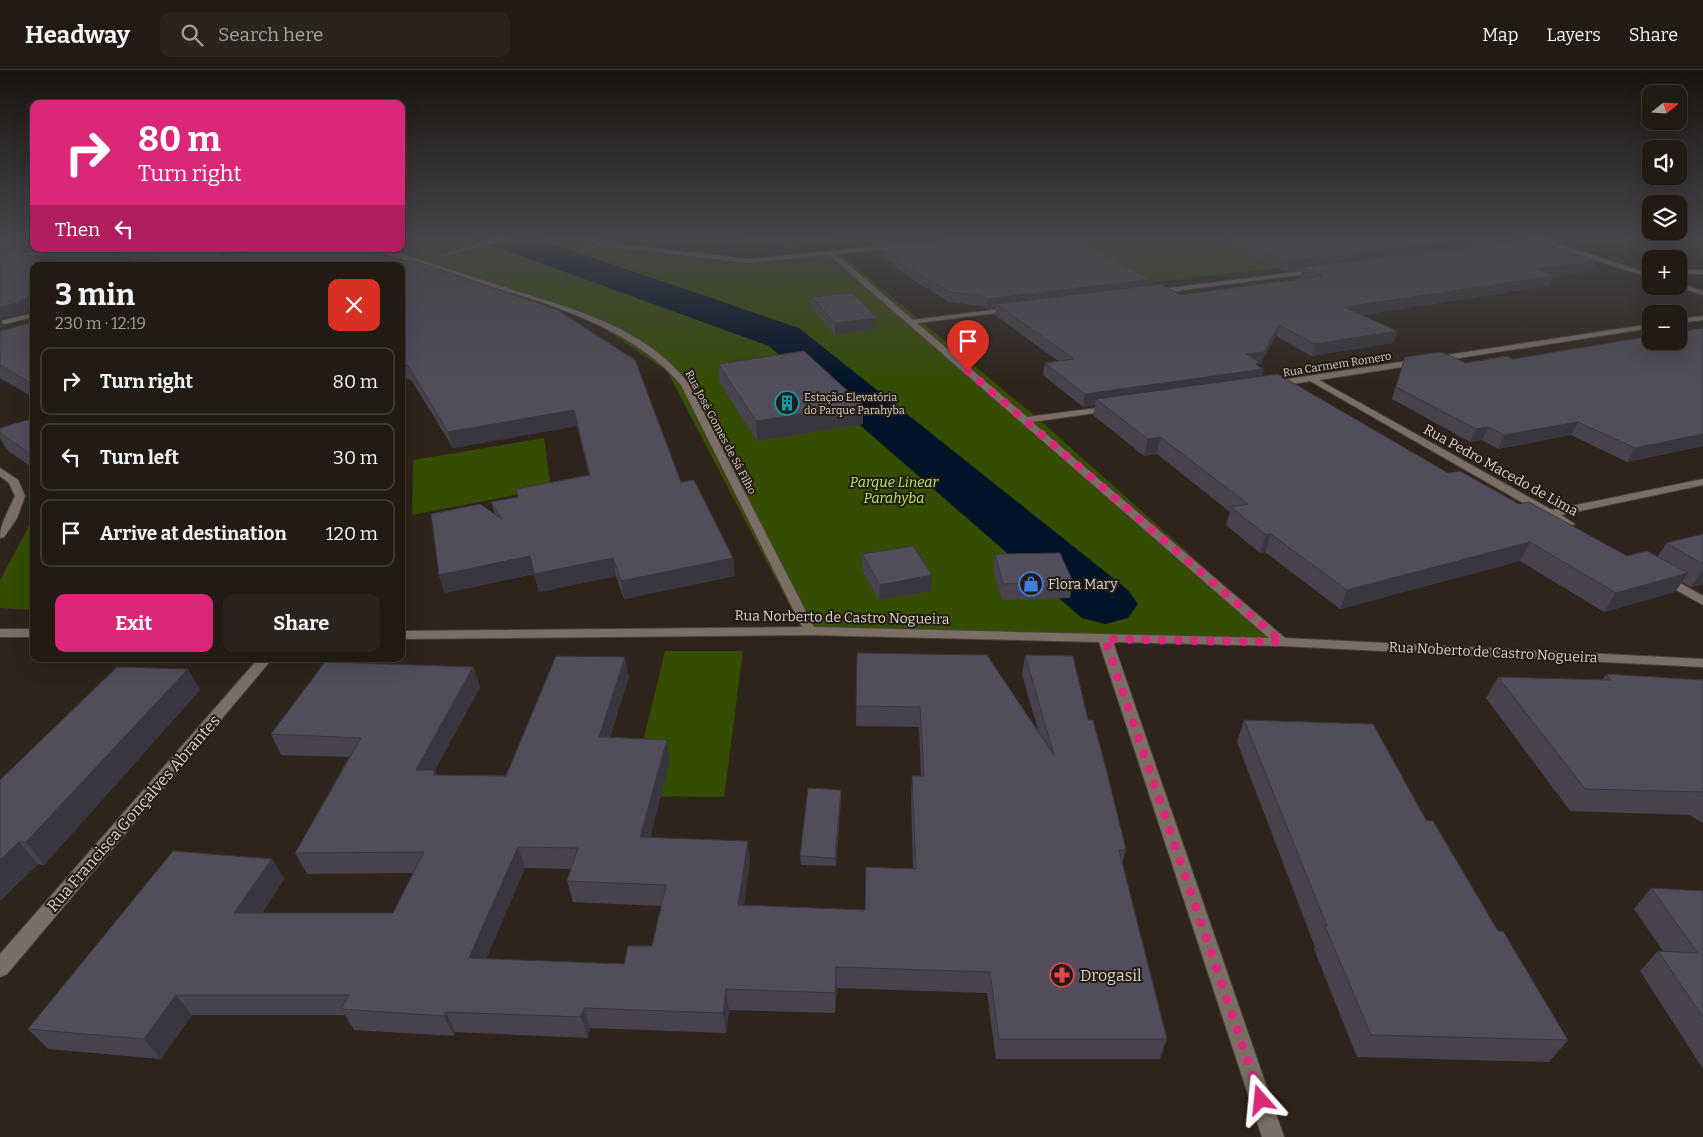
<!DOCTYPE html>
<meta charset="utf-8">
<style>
body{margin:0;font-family:Bitter,serif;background:#2a241d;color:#f1f3f6;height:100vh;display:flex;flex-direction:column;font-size:19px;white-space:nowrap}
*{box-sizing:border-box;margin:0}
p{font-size:16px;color:#a2a1a0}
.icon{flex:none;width:28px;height:28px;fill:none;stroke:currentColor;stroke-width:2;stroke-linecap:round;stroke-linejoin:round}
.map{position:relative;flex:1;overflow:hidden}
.sheet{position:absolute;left:30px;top:192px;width:375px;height:400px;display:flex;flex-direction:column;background:#221b14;border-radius:10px;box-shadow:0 5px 20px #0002,0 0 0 1px #3f3934}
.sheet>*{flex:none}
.banner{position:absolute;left:30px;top:30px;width:375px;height:152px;border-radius:10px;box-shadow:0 5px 20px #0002,0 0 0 1px #3f3934;background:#db2777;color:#fff;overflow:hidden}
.needle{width:32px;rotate:72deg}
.tools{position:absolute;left:1642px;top:15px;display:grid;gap:10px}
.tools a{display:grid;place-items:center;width:45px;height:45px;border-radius:10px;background:#221b14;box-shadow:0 5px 20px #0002,0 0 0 1px #3f3934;font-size:25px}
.pin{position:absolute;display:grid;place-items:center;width:42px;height:42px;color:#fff;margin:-51px -21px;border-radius:50% 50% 50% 0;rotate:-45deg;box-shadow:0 0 5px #0007}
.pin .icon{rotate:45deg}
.me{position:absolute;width:55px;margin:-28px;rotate:342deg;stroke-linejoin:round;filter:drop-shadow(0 0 4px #0008)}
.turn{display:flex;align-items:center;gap:18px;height:105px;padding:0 25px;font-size:22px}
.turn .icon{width:65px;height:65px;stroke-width:2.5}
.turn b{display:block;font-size:35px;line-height:42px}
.then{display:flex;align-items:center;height:48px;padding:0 25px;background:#0003;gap:10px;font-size:19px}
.round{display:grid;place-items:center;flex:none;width:52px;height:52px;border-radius:10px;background:#2a241d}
.headline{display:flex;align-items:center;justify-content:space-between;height:85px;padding:0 25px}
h1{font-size:30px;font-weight:700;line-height:38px}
.action{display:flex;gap:10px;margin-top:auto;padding:10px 25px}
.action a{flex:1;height:58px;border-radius:10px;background:#db2777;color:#fff;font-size:20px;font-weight:700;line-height:58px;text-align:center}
.action a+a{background:#2a241d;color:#f1f3f6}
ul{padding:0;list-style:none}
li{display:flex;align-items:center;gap:15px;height:68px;margin:0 10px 8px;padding:0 15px;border:2px solid #3f3934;border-radius:10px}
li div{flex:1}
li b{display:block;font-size:19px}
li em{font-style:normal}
header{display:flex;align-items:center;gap:30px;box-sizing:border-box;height:70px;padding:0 25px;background:#221b14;border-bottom:1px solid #3f3934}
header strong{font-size:24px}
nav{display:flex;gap:28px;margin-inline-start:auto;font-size:18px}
.search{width:350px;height:45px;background:#2a241d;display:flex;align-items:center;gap:12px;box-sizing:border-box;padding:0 18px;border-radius:10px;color:#a2a1a0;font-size:19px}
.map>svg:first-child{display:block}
.green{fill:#344d03}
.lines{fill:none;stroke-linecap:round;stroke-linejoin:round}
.river{fill:#001327;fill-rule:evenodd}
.street-casing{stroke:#49413a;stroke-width:2}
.street{fill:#7b6f65;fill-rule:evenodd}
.wall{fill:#47424d;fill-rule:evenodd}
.shaded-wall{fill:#39363f}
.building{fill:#524d5a;stroke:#39363f;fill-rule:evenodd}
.route{stroke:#db2777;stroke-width:9;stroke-dasharray:0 16.2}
.labels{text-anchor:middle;stroke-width:4;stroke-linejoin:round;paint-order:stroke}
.far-street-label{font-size:11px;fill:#dbd5cf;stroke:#241b12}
.far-poi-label{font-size:11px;fill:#dbd5cf;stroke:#241b12;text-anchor:start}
.street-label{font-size:14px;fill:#dbd5cf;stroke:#241b12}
.park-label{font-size:14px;font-style:italic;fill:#b7ea71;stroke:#241b12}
.poi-label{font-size:14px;fill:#dbd5cf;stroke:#241b12;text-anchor:start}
.near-street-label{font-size:16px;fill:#dbd5cf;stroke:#241b12}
.near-poi-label{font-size:16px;fill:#dbd5cf;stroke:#241b12;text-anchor:start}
</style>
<header>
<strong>Headway</strong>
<div class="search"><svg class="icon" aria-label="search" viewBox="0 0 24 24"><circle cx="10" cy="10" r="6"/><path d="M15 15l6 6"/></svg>Search here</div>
<nav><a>Map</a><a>Layers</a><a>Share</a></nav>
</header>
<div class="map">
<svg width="1703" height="1067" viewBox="0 0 1703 1067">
<rect width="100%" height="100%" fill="#2e241b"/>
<g class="green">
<polygon points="401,166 588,166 592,175 750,193 840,184 1041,351 1290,574 805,565 667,301 590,249 375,179 401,179"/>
<polygon points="1031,166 1214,166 1282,197 1116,217"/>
<polygon points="544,368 551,418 412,445 413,390"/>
<polygon points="34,446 34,540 0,538 0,510"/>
<polygon points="665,581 743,581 724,727 630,726"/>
</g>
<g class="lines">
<polygon class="river" points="475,166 529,166 799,258 1128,520 1138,534 1128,548 1105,554 1082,548 769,276 496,177 480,173"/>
<g class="street-casing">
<g id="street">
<polygon points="508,166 520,166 442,187 439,185"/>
<path d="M 585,166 L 592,166 L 596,171 L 603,172 L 749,189 L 899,174 L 901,177 L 836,184 L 913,250 L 1016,237 L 1016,241 L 1013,241 L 917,253 L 1027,347 L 1112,336 L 1114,338 L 1109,341 L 1032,352 L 1285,568 L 1703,589 L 1703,597 L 1282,576 L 1113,572 L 1284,1067 L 1262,1067 L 1099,572 L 810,565 L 401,569 L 401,561 L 802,557 L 681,315 C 625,248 518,226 437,200 C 424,195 386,186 377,179 L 386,179 C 427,192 468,205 510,219 C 573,239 647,258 689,314 L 814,557 L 1269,568 L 829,185 L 749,193 L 603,176 L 592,173 Z"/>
<polygon points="1523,166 1534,166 1651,204 1651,208 1547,175 1524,176 1524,174 1538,172"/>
<polygon points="50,179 61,179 0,193 0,189"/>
<polygon points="1318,199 1321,201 1320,202 1154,224 1150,222 1154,220"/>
<rect x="1679" y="200" width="24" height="4"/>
<polygon points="1679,213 1703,221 1703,225 1677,216 1679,216"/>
<polygon points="34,243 34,247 0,255 0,251"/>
<polygon points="1703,246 1703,250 1679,253 1679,249"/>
<polygon points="1651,254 1651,258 1319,310 1552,440 1703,409 1703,415 1561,445 1575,454 1569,457 1546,446 1310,311 1275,317 1271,314 1275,311"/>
<path d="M 0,398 L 18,410 L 25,426 L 17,448 L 4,467 L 0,468 C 0,454 9,440 15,426 L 9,413 L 0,406 Z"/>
<polygon points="1664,504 1703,526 1703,535 1660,511 1658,508"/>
<rect x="0" y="559" width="34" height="8"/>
<polygon points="258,589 272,589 7,904 0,907 0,884"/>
</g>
</g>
<use href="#street" class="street"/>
</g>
<g class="wall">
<polygon points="747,166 832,166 832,173 789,178 749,170"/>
<polygon points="934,166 1072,166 1148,216 1180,225 1302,208 1300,207 1302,200 1287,202 1233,177 1235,168 1246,166 1512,166 1510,172 1592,201 1553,207 1549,216 1362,245 1397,261 1393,273 1311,286 1276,266 1260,294 1257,294 1257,295 1262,306 1448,403 1519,434 1627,486 1658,486 1666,473 1703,464 1703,514 1691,517 1682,512 1675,522 1604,542 1520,491 1340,539 1265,482 1260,483 1226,455 1230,442 1157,384 1144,386 1093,345 1095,335 1083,337 1043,305 1045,293 1058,291 995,245 996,238 987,239 983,236 949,232 910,208 883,186 884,177 945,171 946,167 936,168"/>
<polygon points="108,179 362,179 403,192 411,190 556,239 635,290 681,412 694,410 733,488 735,506 624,529 616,506 539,522 534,504 445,523 439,505 431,444 480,434 495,444 491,432 518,427 516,419 589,405 577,356 453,378 412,311 401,306 401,196 149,196"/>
<polygon points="812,227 877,248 876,259 835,264 812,239"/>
<polygon points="34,252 34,328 0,308 0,261"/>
<polygon points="1703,258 1703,376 1627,392 1571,365 1498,379 1482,370 1470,372 1392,329 1401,299 1405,287 1466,293 1513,289"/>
<polygon points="718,294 863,354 757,371 719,312"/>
<polygon points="34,348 34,399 8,381 0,368 0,358"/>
<polygon points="862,484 931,521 879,530 862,500"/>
<polygon points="995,484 1073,512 1070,528 1002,530 993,499"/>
<path d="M 857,583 L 1038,660 L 1022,605 L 1025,585 L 1088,650 L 1126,780 L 1122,793 L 1167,969 L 1160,989 L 996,989 L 987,923 L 837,918 L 835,943 L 729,940 L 726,963 L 590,958 L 588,968 L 455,962 L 454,966 L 354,960 L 345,945 L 192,945 L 161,989 L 48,979 L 28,959 L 272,789 L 284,809 L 262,843 L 393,843 L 413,803 L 307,804 L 295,783 L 349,687 L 281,685 L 271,664 L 473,597 L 480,617 L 435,700 L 437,705 L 506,706 L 629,607 L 610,667 L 667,670 L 670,690 L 650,768 L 750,791 L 744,835 L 865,840 L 913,799 L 911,726 L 912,706 L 921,706 L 919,657 L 856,656 ZM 525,798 L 571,799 L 567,811 L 573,832 L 661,836 L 652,876 L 624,894 L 486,889 Z"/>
<polygon points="1606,604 1703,610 1703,753 1689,745 1570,741 1486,628 1498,607 1602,610"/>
<polygon points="200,620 44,795 38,794 0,831 0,710"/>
<polygon points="1244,650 1426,750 1568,970 1549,992 1357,987 1314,879 1315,877 1237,672"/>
<polygon points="841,720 841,729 836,796 801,795 800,786"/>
<polygon points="1651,818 1703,821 1703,999 1640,901 1658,881 1663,881 1634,839"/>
</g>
<g class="shaded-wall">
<polygon points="21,166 31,166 23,182 0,187 0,177"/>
<polygon points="623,166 647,166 623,169"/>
<polygon points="805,166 832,166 832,173 789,178 789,168"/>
<polygon points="937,166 946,166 946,167 936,168"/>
<polygon points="1494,166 1512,166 1509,174 1303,197 1302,200 1287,202 1289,191"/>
<polygon points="235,179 286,179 226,194 220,185 221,182"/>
<polygon points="1597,191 1592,201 1553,207 1549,216 1341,248 1344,237 1536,199"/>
<polygon points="1150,209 1148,219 996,234 996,238 987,239 988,229"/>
<polygon points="34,222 34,237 23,244 1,249 4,256 0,259 0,237"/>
<polygon points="877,248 876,259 835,264 835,253"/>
<polygon points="1279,255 1276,266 1260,294 1257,294 1255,300 1264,299 1260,312 1096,329 1095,335 1083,337 1085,324 1246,284"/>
<polygon points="1397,261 1393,273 1311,286 1315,274"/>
<polygon points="863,335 863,354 757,371 756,351"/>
<polygon points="574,340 577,356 453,378 448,362"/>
<polygon points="1578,352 1571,365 1498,379 1504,365"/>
<polygon points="1488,357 1482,370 1470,372 1476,359"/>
<polygon points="1703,364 1703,376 1627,392 1635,378"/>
<polygon points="1160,367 1157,384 1144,386 1148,369"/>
<polygon points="1271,464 1265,482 1260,483 1266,465"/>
<polygon points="1530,472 1520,491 1340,539 1347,520"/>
<polygon points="530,486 535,503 445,523 439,505"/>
<polygon points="613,488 616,506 539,522 534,504"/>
<polygon points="733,488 735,506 624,529 621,511"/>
<polygon points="1703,499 1703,514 1691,517"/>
<polygon points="1688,503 1675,522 1604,542 1616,523"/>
<polygon points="932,505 931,521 879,530 880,515"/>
<polygon points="625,587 629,607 603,687 599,667"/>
<polygon points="473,597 480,617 424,720 416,700"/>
<polygon points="188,599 200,620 44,795 26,772"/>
<polygon points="667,670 670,690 645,788 640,767"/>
<polygon points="435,700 443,720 433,705"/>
<polygon points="841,720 841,729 836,796 835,788"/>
<polygon points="748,771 750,791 741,856 738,835"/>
<polygon points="19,772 38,794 0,831 0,790"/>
<polygon points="518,777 525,798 478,908 469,888"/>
<polygon points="272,789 284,809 247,863 234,843"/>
<polygon points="836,897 837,918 835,943 835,923"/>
<polygon points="726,919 729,940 726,963 723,943"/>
<polygon points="176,925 192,945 161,989 144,969"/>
<polygon points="584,938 590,958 588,968 581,947"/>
<polygon points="446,942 455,962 454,966 444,946"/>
</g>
<g class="building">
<polygon points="0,166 21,166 18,173 0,177"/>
<polygon points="778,166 805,166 789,168"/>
<polygon points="948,166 1072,166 1150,209 988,229 983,226 950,222 910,199 884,177 953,170"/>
<polygon points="1246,166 1494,166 1289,191 1235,168"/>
<polygon points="1530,170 1597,191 1536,199 1554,206 1344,237 1397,261 1315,274 1279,255 1264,282 1246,284 1258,291 1256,295 1264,299 1085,324 1045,293 1074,289 996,234 1161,214 1180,225 1323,206 1303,197"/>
<polygon points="130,179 235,179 221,182 220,185 232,186 258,179 362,179 403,192 411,190 556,239 635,290 681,412 694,410 733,488 621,511 613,488 534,504 530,486 439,505 431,444 480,434 502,449 491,432 518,427 516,419 590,405 574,340 448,362 408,296 401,293 401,196 173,196"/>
<polygon points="19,180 51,196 34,196 34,222 17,233 0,237 0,184"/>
<polygon points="852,223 877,248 835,253 812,227"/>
<polygon points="34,252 34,315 0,295 0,261"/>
<polygon points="1703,258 1703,364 1635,378 1578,352 1504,365 1488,357 1476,359 1396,317 1405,287 1441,282 1466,293 1507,286 1513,289 1651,266 1651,271 1679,271 1679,262"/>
<polygon points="804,281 863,335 756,351 718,294"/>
<polygon points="1278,304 1448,403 1460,401 1519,434 1529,432 1627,486 1647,481 1688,503 1616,523 1530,472 1347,520 1271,464 1266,465 1231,437 1248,434 1160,367 1148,369 1096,329"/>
<polygon points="34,348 34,386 0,363 0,358"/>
<polygon points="1703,464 1703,494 1666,473"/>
<polygon points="913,476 932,505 880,515 862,484"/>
<polygon points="1060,483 1073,512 1003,514 995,484"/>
<path d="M 857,583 L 987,585 L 1054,685 L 1025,585 L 1073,586 L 1088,650 L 1093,650 L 1107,702 L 1126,780 L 1119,780 L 1167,969 L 999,969 L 990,902 L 836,897 L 835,923 L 726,919 L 723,943 L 584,938 L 581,947 L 446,942 L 444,946 L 341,939 L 349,925 L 176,925 L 144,969 L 28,959 L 173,781 L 272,789 L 234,843 L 393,843 L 424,782 L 295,783 L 361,668 L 271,664 L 325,592 L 473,597 L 416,700 L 435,700 L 433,705 L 506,706 L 556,586 L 625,587 L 599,667 L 667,670 L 640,767 L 748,771 L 738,835 L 865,840 L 866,797 L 916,799 L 912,706 L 924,706 L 920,637 L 856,636 ZM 518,777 L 578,778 L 567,811 L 666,815 L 652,876 L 628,876 L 624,894 L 469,888 Z"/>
<polygon points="117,597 188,599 26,772 19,772 0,790 0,710"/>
<polygon points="1606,604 1703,610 1703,722 1585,719 1498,607 1611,610"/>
<polygon points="1244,650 1373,654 1426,750 1433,751 1498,861 1503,861 1568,970 1371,965 1325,856 1327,856"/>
<polygon points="808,718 841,720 835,788 800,786"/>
<polygon points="1651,818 1703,821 1703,947 1658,881 1698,883"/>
</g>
<linearGradient id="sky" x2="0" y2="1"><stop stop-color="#19140f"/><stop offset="0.53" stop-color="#46454a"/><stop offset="1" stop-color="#46454a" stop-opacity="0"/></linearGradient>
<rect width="1703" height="316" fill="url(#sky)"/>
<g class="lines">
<polyline class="route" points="968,301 1282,572 1105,569 1261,1030"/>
</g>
<defs>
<g id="building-ring" transform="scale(1.25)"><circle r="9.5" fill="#241b12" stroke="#0f9aa8" stroke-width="1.5"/><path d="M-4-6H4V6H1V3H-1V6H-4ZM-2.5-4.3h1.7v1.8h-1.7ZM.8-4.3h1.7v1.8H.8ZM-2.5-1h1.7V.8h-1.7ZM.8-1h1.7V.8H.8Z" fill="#0f9aa8"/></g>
<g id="shop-ring" transform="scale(1.25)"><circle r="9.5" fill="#241b12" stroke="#3f7fe0" stroke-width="1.5"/><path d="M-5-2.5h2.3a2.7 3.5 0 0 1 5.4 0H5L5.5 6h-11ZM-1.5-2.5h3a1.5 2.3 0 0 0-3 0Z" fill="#3f7fe0"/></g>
<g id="pharmacy-ring" transform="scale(1.25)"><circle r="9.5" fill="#241b12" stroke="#e0444e" stroke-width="1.5"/><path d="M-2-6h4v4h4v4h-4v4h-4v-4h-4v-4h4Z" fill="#e0444e"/></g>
</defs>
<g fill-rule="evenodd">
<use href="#building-ring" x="787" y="333"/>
<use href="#shop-ring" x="1031" y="514"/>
<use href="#pharmacy-ring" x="1062" y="905"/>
</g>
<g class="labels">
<g class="far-street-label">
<text transform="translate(1337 294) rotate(-9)" y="4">Rua Carmem Romero</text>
<text transform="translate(721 362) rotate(62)" y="4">Rua José Gomes de Sá Filho</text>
</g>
<g class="far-poi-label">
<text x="804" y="331">Estação Elevatória<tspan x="804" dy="13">do Parque Parahyba</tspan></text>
</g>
<g class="street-label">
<text transform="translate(1501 400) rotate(29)" y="5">Rua Pedro Macedo de Lima</text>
<text transform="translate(842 547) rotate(1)" y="5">Rua Norberto de Castro Nogueira</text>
<text transform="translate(1493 582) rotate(3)" y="5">Rua Noberto de Castro Nogueira</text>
</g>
<g class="park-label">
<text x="894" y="417">Parque Linear<tspan x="894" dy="16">Parahyba</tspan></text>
</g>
<g class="poi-label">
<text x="1048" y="519">Flora Mary</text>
</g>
<g class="near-street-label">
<text transform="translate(133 743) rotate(-49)" y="6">Rua Francisca Gonçalves Abrantes</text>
</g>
<g class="near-poi-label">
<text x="1080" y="911">Drogasil</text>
</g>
</g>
</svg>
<div class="tools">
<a><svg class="needle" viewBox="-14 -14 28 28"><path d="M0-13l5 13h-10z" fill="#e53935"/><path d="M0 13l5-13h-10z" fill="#a2a1a0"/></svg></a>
<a><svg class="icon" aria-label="sound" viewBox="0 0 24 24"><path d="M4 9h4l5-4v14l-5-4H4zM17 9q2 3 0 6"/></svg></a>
<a><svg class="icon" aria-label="layers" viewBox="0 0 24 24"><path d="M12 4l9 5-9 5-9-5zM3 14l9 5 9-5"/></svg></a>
<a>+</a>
<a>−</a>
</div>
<div class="pin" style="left:968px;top:301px;background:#d93025"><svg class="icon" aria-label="arrive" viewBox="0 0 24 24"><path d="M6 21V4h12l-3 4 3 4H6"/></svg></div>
<svg class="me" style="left:1261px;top:1030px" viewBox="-20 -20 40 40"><path d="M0-17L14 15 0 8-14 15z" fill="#db2777" stroke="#fff" stroke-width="4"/></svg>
<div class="banner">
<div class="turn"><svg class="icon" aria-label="right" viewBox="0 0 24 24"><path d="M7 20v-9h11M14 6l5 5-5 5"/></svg><div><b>80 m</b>Turn right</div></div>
<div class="then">Then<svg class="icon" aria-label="left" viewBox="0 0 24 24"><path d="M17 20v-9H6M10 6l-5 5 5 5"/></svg></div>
</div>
<section class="sheet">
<div class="headline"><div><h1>3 min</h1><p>230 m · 12:19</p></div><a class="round" style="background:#d93025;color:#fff"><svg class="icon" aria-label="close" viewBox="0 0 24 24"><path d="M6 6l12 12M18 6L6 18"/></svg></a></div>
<ul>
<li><svg class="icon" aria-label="right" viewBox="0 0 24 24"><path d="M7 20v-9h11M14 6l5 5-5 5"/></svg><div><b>Turn right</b></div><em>80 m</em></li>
<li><svg class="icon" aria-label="left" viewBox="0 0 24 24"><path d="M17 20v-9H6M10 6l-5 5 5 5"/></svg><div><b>Turn left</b></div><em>30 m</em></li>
<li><svg class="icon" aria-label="arrive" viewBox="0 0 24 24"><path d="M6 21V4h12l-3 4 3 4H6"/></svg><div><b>Arrive at destination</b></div><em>120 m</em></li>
</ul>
<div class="action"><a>Exit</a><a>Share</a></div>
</section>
</div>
